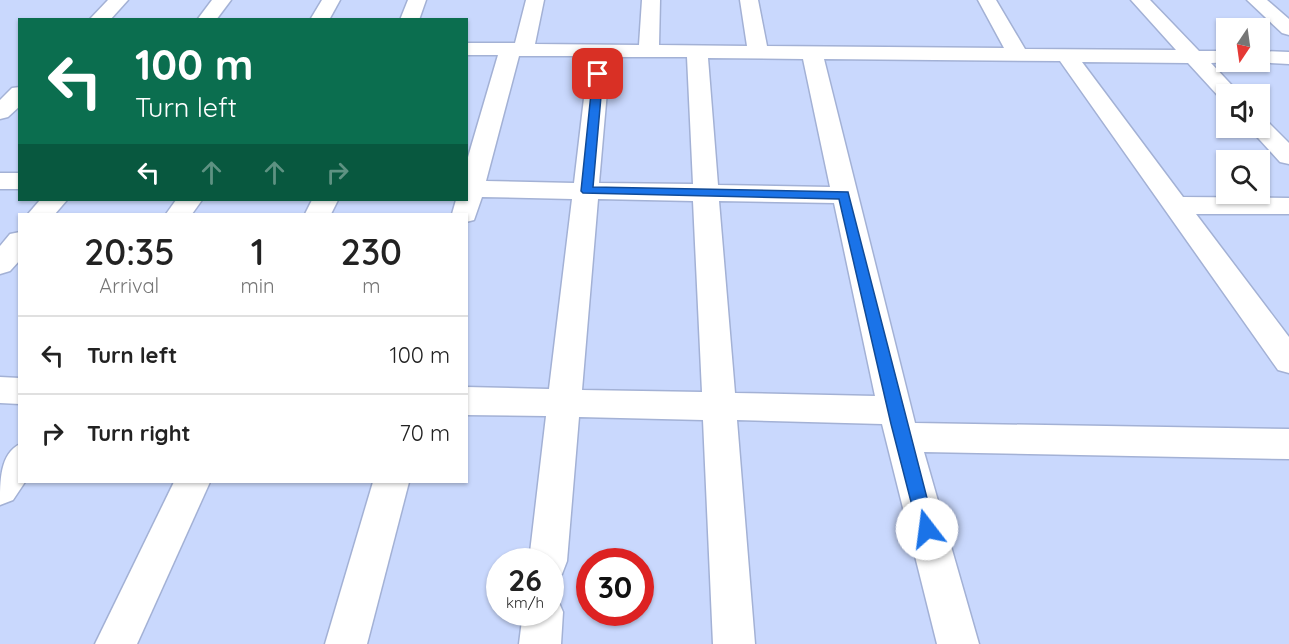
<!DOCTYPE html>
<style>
body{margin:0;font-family:Quicksand,sans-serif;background:#f2f2f2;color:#222;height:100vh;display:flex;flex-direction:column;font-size:22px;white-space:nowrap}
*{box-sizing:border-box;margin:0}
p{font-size:20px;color:#767676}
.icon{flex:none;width:33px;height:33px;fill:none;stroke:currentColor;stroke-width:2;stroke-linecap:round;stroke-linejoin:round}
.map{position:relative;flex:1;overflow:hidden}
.details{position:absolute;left:18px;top:213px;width:450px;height:270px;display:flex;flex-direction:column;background:#fff;border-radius:0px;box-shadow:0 2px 4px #0004}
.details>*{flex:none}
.banner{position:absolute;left:18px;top:18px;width:450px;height:183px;border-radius:0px;box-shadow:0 2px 4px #0004;background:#0b6e4f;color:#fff;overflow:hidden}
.needle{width:39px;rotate:193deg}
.buttons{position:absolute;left:1216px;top:18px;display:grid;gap:12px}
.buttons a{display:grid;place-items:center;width:54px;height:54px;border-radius:0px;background:#fff;box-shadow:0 2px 4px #0004;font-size:30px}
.speed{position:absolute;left:486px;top:548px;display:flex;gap:12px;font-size:30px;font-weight:700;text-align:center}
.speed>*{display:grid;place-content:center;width:78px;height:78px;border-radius:50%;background:#fff;box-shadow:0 2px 4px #0004;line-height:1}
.speed small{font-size:15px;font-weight:400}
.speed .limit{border:9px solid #d22;background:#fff;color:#111}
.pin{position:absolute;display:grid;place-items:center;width:51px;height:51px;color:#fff;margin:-26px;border-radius:12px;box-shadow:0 3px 9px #0006}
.me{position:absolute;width:66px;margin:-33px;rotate:345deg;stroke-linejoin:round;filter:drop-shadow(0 0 4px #0008)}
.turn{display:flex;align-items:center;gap:21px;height:126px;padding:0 18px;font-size:27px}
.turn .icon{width:78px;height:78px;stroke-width:2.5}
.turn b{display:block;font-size:42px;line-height:51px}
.lanes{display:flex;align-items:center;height:57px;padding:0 18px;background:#0003;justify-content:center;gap:30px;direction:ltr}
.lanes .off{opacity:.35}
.eta{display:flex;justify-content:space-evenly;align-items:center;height:102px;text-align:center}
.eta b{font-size:36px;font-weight:600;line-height:42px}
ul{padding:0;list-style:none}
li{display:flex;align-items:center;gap:18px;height:78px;padding:0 18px;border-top:2px solid #e0e0e0}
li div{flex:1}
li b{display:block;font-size:22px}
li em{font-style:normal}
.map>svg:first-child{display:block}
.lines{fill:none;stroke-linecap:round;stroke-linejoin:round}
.street-casing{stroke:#a3b1d5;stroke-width:3}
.street{fill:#fff;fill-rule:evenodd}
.route{fill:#1a73e8;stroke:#114b97;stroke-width:1.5}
</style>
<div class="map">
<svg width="1289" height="644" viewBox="0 0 1289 644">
<rect width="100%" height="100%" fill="#c9d8fd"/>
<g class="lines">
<g class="street-casing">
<g id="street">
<polygon points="108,0 128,0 110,20 89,20"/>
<polygon points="212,0 231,0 216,20 197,20"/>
<polygon points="322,0 340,0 329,20 310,20"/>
<polygon points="408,0 426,0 419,20 400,20"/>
<path d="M 526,0 L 544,0 L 535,44 L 639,45 L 642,0 L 660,0 L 659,45 L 747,46 L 740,0 L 758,0 L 767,46 L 1004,48 L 978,0 L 996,0 L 1025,49 L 1176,50 L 1131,0 L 1150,0 L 1199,51 L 1227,51 L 1227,62 L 1234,62 L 1211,63 L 1240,94 L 1227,94 L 1227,100 L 1221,99 L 1188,63 L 1082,62 L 1183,197 L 1289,198 L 1289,214 L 1196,214 L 1289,337 L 1289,373 L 1278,370 L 1060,61 L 824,59 L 915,423 L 1289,429 L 1289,459 L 924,452 L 979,644 L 937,644 L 882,424 L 737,420 L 755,644 L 713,644 L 703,420 L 579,417 L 567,561 L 562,574 L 550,579 L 550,561 L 529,561 L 546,416 L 466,415 L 466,387 L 549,389 L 572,199 L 482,197 L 474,220 L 466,222 L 466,214 L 452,214 L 456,200 L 466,200 L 466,164 L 498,55 L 466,55 L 466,43 L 515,43 ZM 519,56 L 589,56 L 574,183 L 486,181 ZM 610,57 L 687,57 L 693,184 L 599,183 ZM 708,58 L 803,59 L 830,187 L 718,185 ZM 598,199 L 693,201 L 702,392 L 582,390 ZM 719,201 L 834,203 L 875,396 L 735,393 Z"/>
<polygon points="1247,0 1267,0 1289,19 1289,35 1282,33"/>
<polygon points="1260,51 1289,52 1289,64 1253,62 1260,62"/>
<polygon points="20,87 20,106 8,117 0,119 0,100 12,88"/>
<polygon points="1260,120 1268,122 1289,143 1289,164 1280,162 1249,128 1260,128"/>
<rect x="0" y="173" width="20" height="16"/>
<polygon points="40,200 67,200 55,214 28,214"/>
<polygon points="176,200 202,200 192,214 166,214"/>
<polygon points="312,200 338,200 331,214 305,214"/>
<polygon points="20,232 20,260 10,271 0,274 0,246 10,234"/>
<polygon points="0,377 20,378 20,404 0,403"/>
<path d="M 20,444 L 20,482 L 25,482 L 13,500 L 0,505 C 0,480 0,454 20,444 Z"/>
<polygon points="174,482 210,482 137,644 95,644"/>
<polygon points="373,482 409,482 367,644 325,644"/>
<polygon points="550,595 557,598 563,612 561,644 519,644 523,612 550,612"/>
</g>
</g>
<use href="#street" class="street"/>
</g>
<polygon class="route" points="598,71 603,74 593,187 848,192 935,529 933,535 927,537 921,535 918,529 891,424 839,199 583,193 581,191 593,74"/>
</svg>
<div class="buttons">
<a><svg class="needle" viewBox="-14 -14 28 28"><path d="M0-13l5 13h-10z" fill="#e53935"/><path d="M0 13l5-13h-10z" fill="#767676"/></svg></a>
<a><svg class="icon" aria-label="sound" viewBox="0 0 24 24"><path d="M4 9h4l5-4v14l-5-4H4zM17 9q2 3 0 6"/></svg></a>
<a><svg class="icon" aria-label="search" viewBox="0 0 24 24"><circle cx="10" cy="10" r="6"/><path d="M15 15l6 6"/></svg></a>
</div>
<div class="speed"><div>26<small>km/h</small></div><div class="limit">30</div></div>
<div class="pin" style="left:598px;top:74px;background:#d93025"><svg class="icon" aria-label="arrive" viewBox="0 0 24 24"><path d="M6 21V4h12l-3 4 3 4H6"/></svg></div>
<svg class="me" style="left:927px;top:529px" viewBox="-20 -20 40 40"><circle r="19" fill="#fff"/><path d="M0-13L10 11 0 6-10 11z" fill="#1a73e8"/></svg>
<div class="banner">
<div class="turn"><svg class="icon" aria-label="left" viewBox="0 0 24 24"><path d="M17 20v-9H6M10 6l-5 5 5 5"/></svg><div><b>100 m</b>Turn left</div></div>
<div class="lanes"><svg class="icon" aria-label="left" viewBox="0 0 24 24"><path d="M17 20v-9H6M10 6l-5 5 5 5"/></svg><svg class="icon off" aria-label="ahead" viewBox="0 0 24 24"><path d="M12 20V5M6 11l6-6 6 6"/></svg><svg class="icon off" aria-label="ahead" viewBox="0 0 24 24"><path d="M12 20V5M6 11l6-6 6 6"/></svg><svg class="icon off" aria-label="right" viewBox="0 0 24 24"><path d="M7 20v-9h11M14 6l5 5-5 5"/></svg></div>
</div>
<section class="details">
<div class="eta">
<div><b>20:35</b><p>Arrival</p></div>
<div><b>1</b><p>min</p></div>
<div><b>230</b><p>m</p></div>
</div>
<ul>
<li><svg class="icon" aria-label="left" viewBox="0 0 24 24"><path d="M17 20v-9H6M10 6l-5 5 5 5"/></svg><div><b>Turn left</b></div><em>100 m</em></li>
<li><svg class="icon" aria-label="right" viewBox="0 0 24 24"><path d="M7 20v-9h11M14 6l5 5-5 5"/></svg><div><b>Turn right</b></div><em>70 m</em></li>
</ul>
</section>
</div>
